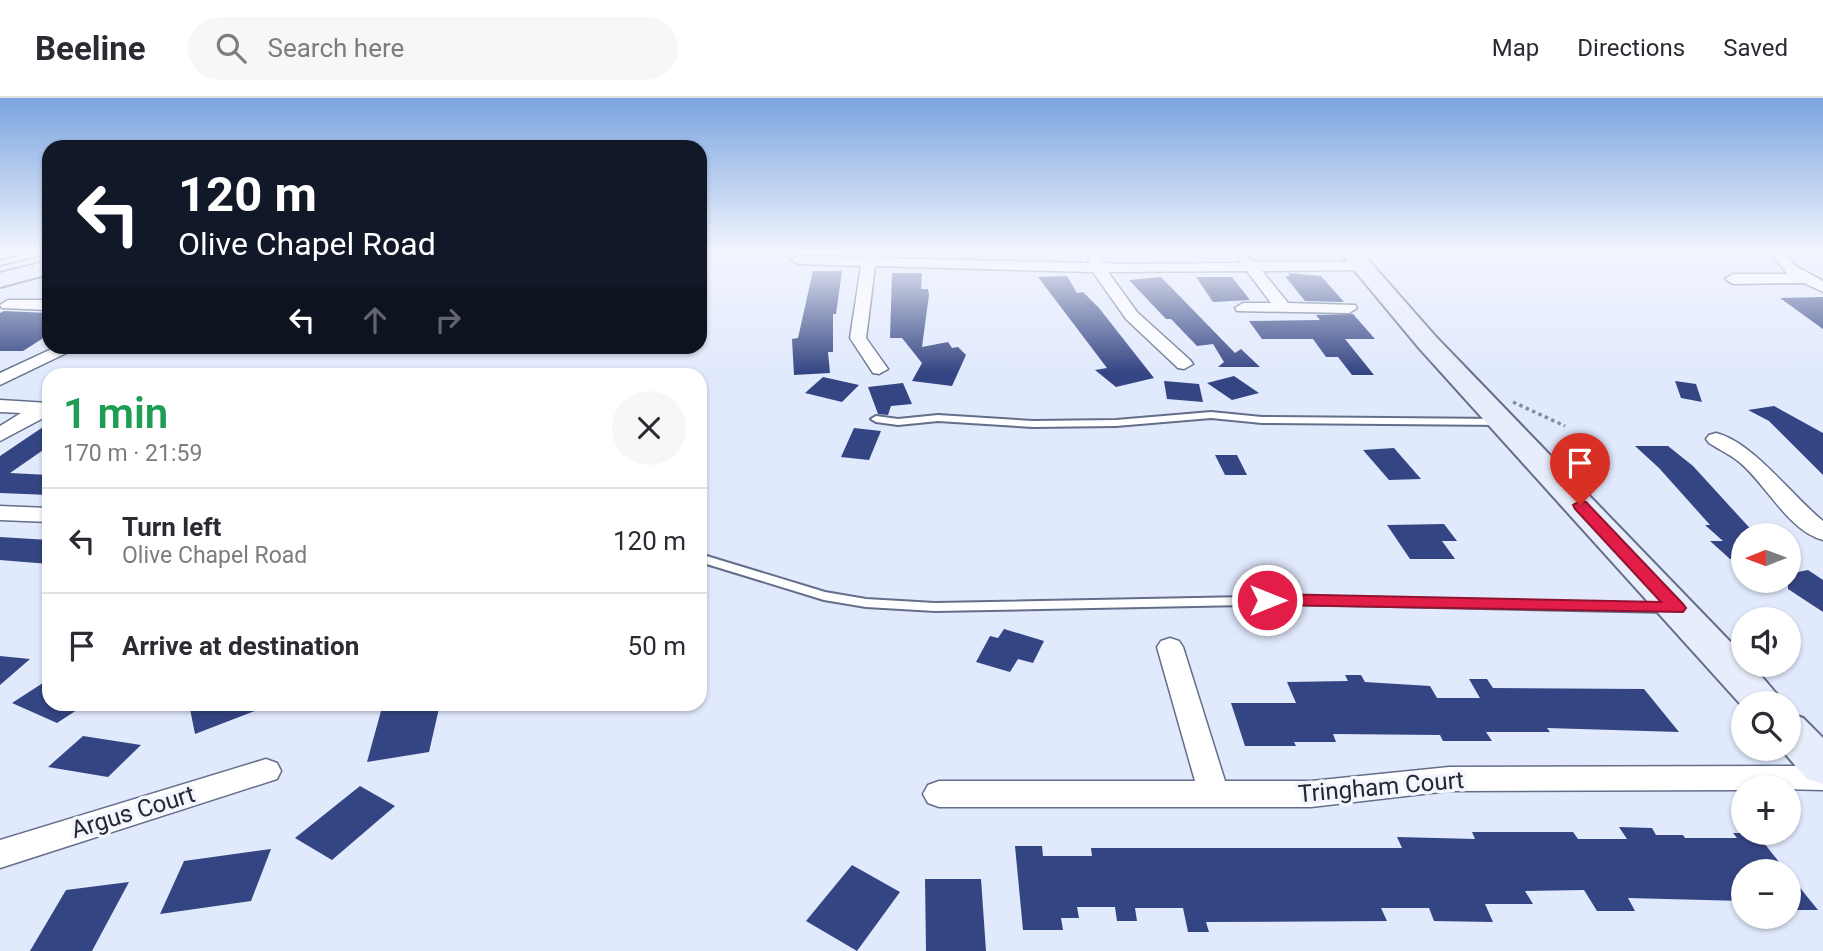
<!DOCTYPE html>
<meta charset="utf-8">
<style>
body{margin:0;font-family:Roboto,sans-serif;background:#f7f7f7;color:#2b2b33;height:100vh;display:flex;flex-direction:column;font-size:26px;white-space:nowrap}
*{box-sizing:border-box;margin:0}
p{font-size:23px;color:#7c7c81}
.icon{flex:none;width:38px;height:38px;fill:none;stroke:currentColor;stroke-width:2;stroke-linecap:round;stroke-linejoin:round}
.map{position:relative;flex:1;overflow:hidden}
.panel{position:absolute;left:42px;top:270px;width:665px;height:343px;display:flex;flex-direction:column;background:#fff;border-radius:21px;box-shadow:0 2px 5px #0004}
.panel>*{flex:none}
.guide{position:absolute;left:42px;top:42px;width:665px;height:214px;border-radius:21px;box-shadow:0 2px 5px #0004;background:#111827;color:#fff;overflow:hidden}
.needle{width:46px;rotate:269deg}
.controls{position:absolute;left:1731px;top:425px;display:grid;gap:14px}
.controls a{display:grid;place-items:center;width:70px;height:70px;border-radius:50%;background:#fff;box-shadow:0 2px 5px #0004;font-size:35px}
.pin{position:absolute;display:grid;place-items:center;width:60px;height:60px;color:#fff;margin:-72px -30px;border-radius:50% 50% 50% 0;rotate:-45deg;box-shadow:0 0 7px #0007}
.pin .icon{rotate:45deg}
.me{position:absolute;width:77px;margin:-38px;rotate:90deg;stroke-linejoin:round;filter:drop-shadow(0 0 5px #0008)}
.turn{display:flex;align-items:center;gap:24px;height:147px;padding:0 21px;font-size:32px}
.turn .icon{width:91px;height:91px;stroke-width:2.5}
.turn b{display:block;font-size:49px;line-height:60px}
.lanes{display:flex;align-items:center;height:66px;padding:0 21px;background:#0003;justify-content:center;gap:35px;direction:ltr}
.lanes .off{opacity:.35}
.round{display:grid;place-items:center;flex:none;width:74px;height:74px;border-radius:37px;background:#f7f7f7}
.head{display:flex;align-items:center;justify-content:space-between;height:119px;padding:0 21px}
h1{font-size:42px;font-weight:600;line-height:52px;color:#1e9e55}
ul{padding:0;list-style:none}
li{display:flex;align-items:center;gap:21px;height:105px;padding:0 21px;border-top:2px solid #e1e1e2}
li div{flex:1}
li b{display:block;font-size:26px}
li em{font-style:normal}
header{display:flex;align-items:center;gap:42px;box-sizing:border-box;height:98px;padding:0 35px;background:#fff;border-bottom:2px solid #e1e1e2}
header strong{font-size:33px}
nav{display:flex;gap:38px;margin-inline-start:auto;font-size:24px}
.search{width:490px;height:63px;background:#f7f7f7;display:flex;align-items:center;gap:18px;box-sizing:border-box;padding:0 24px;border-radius:38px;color:#7c7c81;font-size:26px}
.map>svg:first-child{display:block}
.building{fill:#344583}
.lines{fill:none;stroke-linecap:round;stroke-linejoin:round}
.lane-casing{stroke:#646e8b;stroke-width:4}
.street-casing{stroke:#646e8b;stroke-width:3}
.secondary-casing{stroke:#646e8b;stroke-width:4}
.path{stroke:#868c9c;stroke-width:3.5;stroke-dasharray:3.5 3.5;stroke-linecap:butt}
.lane{fill:#fff;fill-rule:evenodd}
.street{fill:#fff;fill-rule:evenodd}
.secondary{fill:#e8edfb;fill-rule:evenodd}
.route{fill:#e11d48;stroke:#92132f;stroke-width:2}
.labels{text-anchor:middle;stroke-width:7;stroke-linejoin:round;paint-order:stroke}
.near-street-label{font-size:24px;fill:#232834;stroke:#f4f6fd}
</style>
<header>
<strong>Beeline</strong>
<div class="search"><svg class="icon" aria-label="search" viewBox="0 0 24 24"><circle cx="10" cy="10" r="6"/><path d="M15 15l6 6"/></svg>Search here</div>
<nav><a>Map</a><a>Directions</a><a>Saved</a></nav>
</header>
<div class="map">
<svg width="1823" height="853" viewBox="0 0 1823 853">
<rect width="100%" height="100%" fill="#e1e9fd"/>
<g class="building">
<polygon points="813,173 842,173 836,216 833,216 833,254 828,254 830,275 794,277 792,241 798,240"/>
<polygon points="892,175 922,175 921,191 928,191 929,197 922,249 948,244 952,250 958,249 966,257 952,288 912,283 922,265 902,240 890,240"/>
<polygon points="1288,175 1321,178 1344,204 1305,203 1285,178 1290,178"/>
<polygon points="1067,178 1077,195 1083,194 1099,210 1154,280 1116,289 1095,272 1107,270 1038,179"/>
<polygon points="1161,179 1235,255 1241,251 1260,269 1218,269 1224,264 1213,246 1197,248 1171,221 1166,221 1129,182"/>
<polygon points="1196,179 1232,179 1250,202 1213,204"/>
<polygon points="1823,199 1823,231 1780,200"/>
<polygon points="4,213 49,215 48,237 23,253 0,253 0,215"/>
<polygon points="1353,216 1375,241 1345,241 1374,277 1352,277 1338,259 1326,259 1313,241 1262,241 1249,223 1320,222 1316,217"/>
<polygon points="1234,278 1259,295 1232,302 1207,285"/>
<polygon points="823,279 859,287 842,304 805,295"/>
<polygon points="1164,283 1199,286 1203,304 1167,301"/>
<polygon points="1675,283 1696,286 1702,304 1681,300"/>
<polygon points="903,285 912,306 891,308 888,317 878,316 868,289"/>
<polygon points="1774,308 1823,335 1823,377 1769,323 1748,312"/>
<polygon points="49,325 49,348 10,375 49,377 49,397 0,395 0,358"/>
<polygon points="854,330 881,333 869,362 841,359"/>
<polygon points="1635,348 1668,348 1693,368 1757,438 1743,438 1743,462 1730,461 1710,443 1723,443 1705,427 1710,427 1659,370"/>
<polygon points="1394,350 1421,381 1389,382 1363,352"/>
<polygon points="1215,357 1237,357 1247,377 1225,377"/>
<polygon points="1444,426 1457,443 1442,443 1455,461 1410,461 1387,427"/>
<polygon points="0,439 49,442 49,466 0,462"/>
<polygon points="1808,472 1823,482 1823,514 1788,491 1788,476"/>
<polygon points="1004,531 1044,543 1033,565 1018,561 1010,574 976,564 990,538 998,540"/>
<polygon points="0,558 30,561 0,587"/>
<polygon points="1345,577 1361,577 1365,584 1430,588 1437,600 1480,600 1469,581 1487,581 1493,590 1644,591 1679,634 1547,630 1550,634 1486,634 1492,643 1443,643 1440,637 1333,636 1336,644 1294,644 1296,648 1245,648 1231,605 1296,605 1287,584 1348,583"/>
<polygon points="49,581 49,606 86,606 57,625 12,605"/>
<polygon points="189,606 270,606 270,607 195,636"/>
<polygon points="440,606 429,654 367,664 381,613"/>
<polygon points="83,638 141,647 108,679 48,669"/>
<polygon points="360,688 395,708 332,762 295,740"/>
<polygon points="1619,729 1652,730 1656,737 1683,737 1685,740 1737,740 1733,735 1756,735 1787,774 1743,774 1743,803 1628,800 1635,813 1597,813 1584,792 1525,793 1533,806 1485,806 1493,824 1434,823 1429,810 1381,810 1387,823 1206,824 1209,834 1188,834 1183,810 1135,810 1137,823 1117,823 1115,809 1077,809 1079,820 1061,820 1063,832 1023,832 1015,748 1042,748 1043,758 1092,758 1091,750 1402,750 1397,739 1475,741 1472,734 1573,734 1578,741 1627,741"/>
<polygon points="271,751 251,803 160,816 184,763"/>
<polygon points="852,767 900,794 857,853 806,823"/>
<polygon points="1788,775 1818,812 1788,812"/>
<polygon points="925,781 981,781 986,853 926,853"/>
<polygon points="129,784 92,853 30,853 66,792"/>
</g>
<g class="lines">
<g class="lane-casing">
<g id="lane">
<polygon points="31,155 46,155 0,167 0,163"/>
<polygon points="1211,314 1262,319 1502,321 1507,324 1502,327 1262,325 1211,320 1116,328 1033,329 938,323 898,327 876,324 871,321 876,318 898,321 938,317 1033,323 1116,322"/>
<polygon points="700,456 825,494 866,501 935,505 1295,498 1669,506 1674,507 1676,510 1674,513 1669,514 1295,506 935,513 866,509 824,502 700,464"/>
</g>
</g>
<g class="street-casing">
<g id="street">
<polygon points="863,155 877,155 877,160 1089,165 1088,155 1098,155 1104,165 1118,166 1240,165 1238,161 1245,157 1255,164 1361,164 1368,168 1361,172 1262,173 1288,205 1355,207 1357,210 1349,215 1237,213 1235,210 1243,205 1271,205 1247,173 1108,174 1137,214 1190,262 1193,266 1184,271 1178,270 1126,221 1093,174 875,168 866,240 888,271 879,276 873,275 850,240 861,168 798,166 791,162 798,158 862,159"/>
<polygon points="1772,155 1786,155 1794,167 1823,183 1823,194 1804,185 1733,186 1725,181 1733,176 1787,176"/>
<polygon points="8,202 49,202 49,212 2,210 0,207"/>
<polygon points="58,248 81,248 0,287 0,275"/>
<polygon points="0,302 49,305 49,317 0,343 0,328 21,315 0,314"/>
<path d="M 1716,335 C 1753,344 1792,398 1823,423 L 1823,442 C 1788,433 1765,384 1738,363 C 1729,356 1718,351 1709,345 L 1706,341 L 1709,337 Z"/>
<polygon points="0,408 49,410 49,424 0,422"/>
<polygon points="1170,540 1179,543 1183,549 1225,683 1311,683 1449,669 1823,668 1823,692 1743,690 1743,692 1449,693 1311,709 939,709 928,705 923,696 928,687 939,683 1195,683 1157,549 1161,543"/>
<polygon points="266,661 277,665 281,673 277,681 0,770 0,742"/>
</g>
</g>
<g class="secondary-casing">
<g id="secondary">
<polygon points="1340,155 1362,155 1437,240 1743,557 1743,567 1752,567 1785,606 1743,606 1743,609 1419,250"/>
<polygon points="49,163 49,176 0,189 0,175"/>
<polygon points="1788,615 1803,620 1823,640 1823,686 1807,681 1781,651 1788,651"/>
</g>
</g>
<polyline class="path" points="1513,304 1565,328"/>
<use href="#lane" class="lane"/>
<use href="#street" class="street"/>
<use href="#secondary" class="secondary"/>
</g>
<linearGradient id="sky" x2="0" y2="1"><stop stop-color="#7ba4df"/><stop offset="0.56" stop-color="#f2f5fe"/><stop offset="1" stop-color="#f2f5fe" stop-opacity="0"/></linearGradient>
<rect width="1823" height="275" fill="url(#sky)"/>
<polygon class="route" points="1580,403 1586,404 1683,506 1686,510 1683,514 1267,507 1258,502 1267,496 1661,504 1575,411 1573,407"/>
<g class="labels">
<g class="near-street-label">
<text transform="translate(1381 689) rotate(-5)" y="8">Tringham Court</text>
<text transform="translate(133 714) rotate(-17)" y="8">Argus Court</text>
</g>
</g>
</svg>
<div class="controls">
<a><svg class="needle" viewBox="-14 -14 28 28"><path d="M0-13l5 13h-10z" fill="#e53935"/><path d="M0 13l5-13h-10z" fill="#7c7c81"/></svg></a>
<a><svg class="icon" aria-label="sound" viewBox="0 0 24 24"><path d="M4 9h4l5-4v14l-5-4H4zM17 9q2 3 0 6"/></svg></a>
<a><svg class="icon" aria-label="search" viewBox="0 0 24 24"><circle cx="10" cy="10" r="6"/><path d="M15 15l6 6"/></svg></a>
<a>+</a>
<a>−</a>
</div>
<div class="pin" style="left:1580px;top:407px;background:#d93025"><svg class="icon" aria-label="arrive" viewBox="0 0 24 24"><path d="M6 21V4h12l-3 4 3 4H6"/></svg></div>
<svg class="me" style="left:1267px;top:502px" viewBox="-20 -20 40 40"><circle r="17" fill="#e11d48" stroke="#fff" stroke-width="3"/><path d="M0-11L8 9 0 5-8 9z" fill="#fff"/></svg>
<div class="guide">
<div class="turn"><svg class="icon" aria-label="left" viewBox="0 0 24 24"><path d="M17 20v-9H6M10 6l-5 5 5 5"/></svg><div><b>120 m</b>Olive Chapel Road</div></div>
<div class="lanes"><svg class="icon" aria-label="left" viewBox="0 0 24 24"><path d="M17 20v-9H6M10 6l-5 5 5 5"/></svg><svg class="icon off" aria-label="ahead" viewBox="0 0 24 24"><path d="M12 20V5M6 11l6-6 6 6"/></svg><svg class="icon off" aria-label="right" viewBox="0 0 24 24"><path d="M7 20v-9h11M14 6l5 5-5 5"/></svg></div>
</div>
<section class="panel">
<div class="head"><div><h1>1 min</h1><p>170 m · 21:59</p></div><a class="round"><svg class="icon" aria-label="close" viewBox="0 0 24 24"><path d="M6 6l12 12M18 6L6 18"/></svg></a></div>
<ul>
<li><svg class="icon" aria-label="left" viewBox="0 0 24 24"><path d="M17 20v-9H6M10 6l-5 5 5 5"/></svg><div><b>Turn left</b><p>Olive Chapel Road</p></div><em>120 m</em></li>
<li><svg class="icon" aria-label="arrive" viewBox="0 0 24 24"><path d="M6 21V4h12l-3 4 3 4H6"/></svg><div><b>Arrive at destination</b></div><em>50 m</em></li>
</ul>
</section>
</div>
